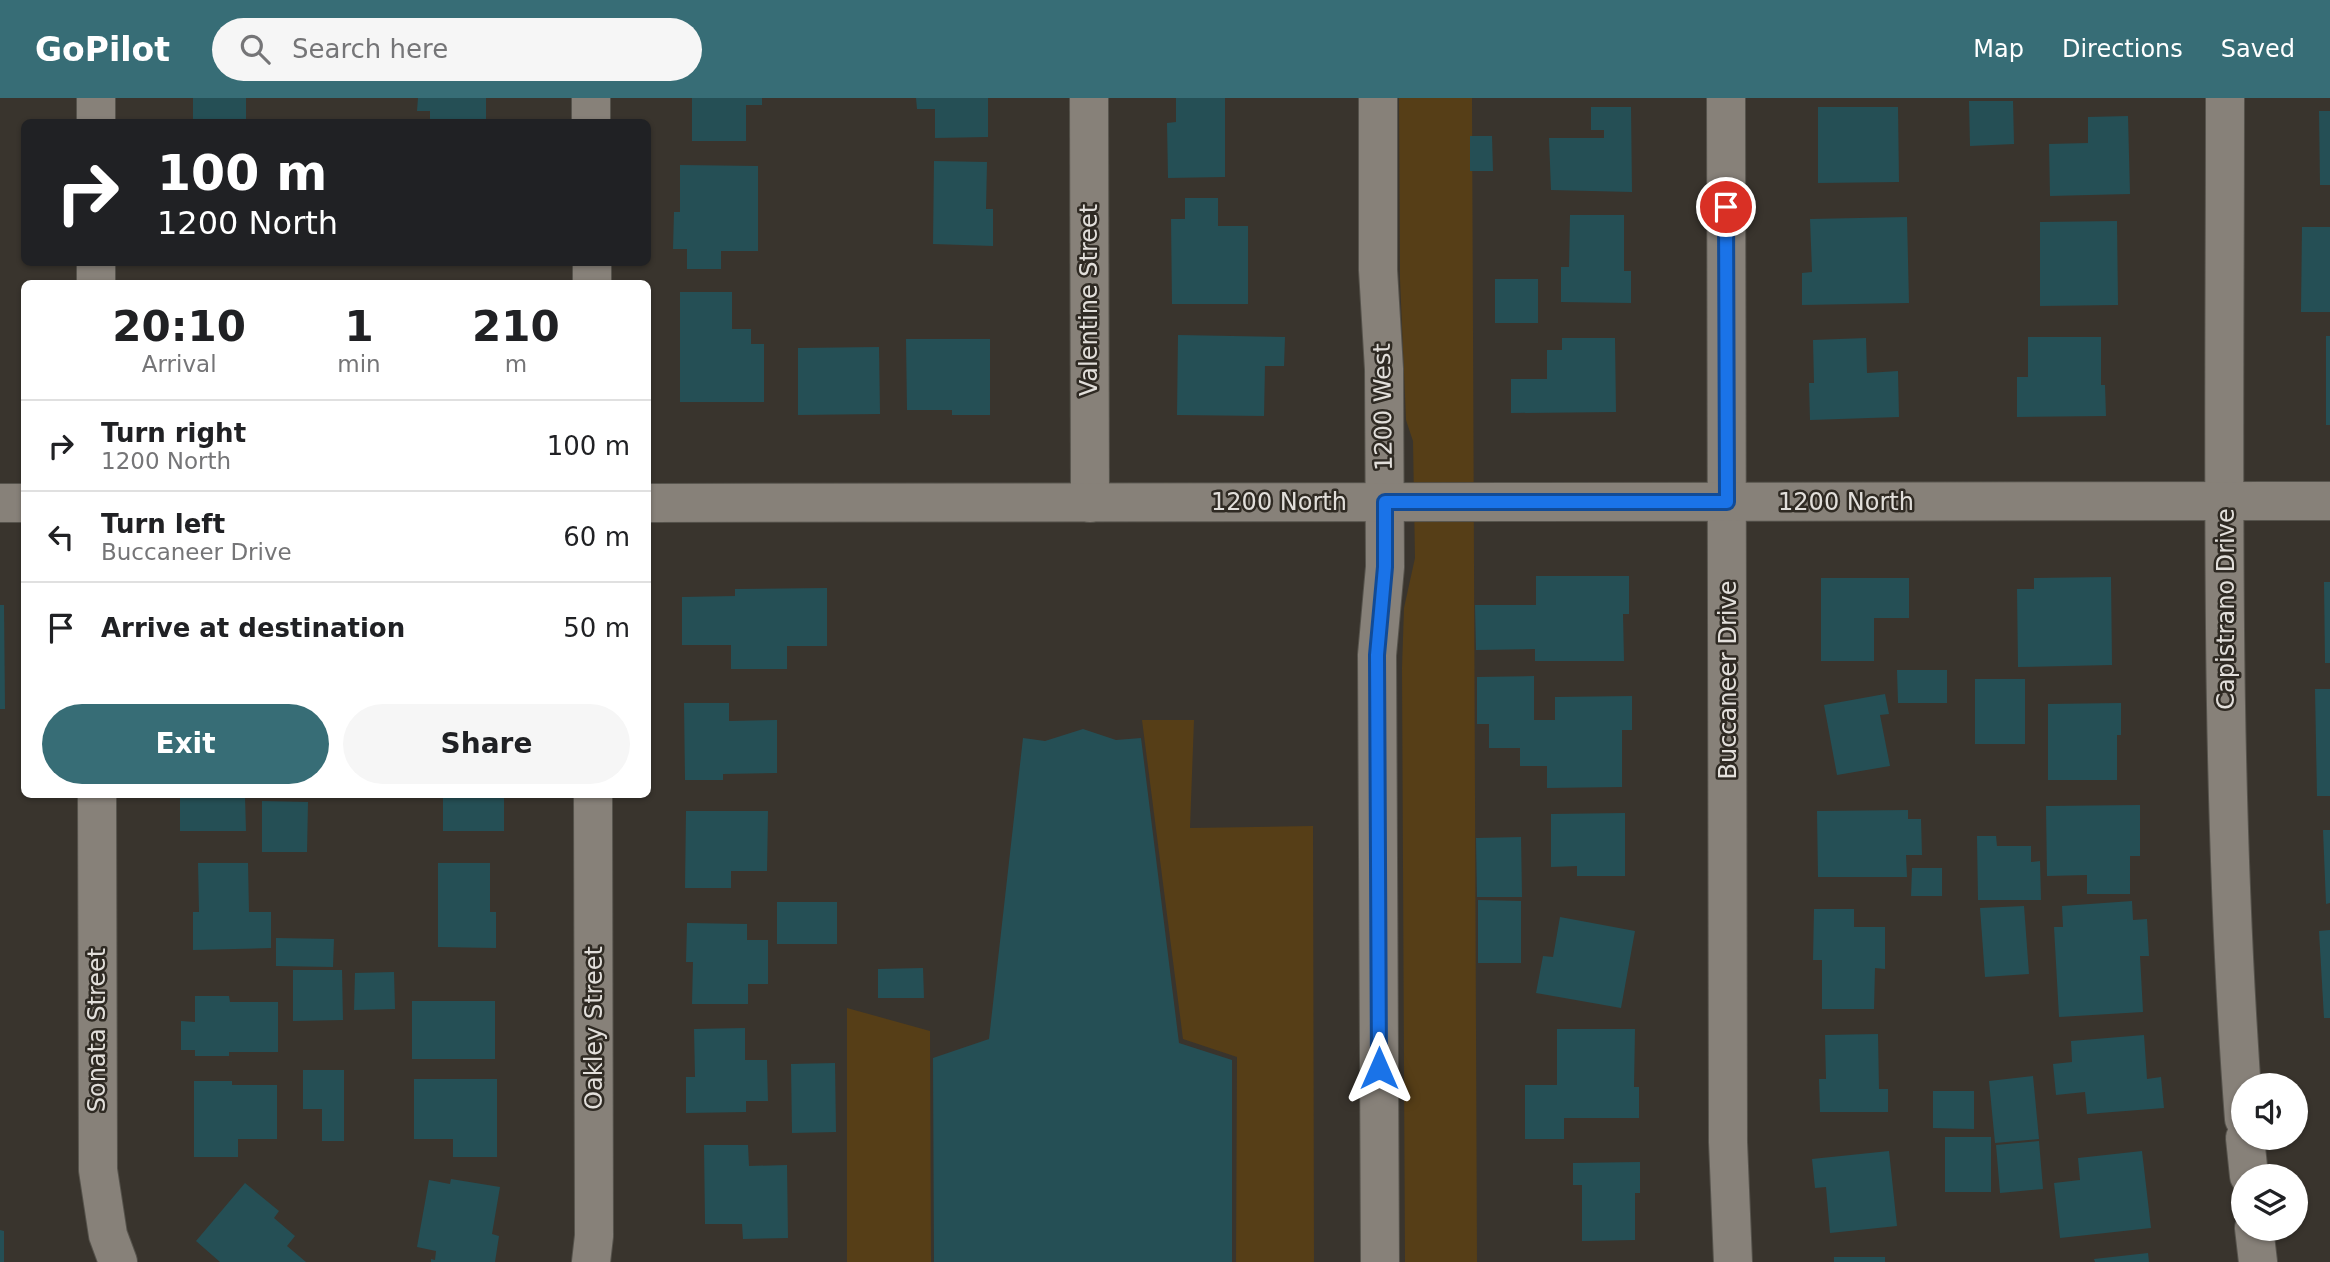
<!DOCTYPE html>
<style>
body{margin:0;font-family:"DejaVu Sans",sans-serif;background:#f6f6f6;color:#202124;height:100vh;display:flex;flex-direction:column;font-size:26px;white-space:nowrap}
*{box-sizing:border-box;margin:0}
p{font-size:23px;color:#757577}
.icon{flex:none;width:38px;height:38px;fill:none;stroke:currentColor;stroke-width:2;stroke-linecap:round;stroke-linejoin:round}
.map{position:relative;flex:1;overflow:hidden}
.details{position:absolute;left:21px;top:182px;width:630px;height:518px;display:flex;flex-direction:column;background:#fff;border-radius:10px;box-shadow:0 2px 5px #0004}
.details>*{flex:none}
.top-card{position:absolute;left:21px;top:21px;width:630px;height:147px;border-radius:10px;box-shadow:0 2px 5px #0004;background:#202124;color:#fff;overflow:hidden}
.fabs{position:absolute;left:2231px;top:975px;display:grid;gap:14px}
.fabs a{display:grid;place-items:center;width:77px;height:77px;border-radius:50%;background:#fff;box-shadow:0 2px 5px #0004;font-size:35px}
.pin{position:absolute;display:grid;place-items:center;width:60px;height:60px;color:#fff;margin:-30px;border:4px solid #fff;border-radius:50%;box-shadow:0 2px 7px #0007}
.me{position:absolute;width:77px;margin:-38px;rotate:0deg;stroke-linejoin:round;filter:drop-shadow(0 0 5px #0008)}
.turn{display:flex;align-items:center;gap:24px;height:147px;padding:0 21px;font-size:32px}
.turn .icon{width:91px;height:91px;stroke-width:2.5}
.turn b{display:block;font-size:49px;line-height:60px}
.eta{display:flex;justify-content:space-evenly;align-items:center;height:119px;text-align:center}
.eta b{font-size:42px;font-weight:700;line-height:49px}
.cta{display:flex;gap:14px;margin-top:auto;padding:14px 21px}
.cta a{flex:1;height:80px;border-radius:42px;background:#376d76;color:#fff;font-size:28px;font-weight:700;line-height:80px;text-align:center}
.cta a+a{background:#f6f6f6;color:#202124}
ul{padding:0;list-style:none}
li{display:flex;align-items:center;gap:21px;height:91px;padding:0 21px;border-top:2px solid #e0e0e0}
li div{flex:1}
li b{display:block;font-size:26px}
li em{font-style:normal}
header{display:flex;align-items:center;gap:42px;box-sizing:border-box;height:98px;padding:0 35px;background:#376d76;color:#fff}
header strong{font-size:33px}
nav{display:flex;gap:38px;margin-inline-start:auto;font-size:24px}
.search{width:490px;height:63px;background:#f6f6f6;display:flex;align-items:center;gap:18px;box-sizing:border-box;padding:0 24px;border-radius:38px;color:#757577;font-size:26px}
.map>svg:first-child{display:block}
.green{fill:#563e17}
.building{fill:#254f55}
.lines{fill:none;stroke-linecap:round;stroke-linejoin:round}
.minor-casing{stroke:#56534c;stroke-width:40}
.minor{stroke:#878179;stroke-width:38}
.route-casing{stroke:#114b97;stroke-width:18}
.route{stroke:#1a73e8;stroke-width:12}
.labels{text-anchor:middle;stroke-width:5;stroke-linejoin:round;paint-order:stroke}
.street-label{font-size:24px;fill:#e2dfdb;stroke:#2f2a23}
</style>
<header>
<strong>GoPilot</strong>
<div class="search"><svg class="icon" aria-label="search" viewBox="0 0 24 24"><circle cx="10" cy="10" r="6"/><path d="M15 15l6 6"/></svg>Search here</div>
<nav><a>Map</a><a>Directions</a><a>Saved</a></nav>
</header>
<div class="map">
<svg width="2330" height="1164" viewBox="0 0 2330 1164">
<rect width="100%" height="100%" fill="#39342d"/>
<g class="green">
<polygon points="1399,0 1472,0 1477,1164 1405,1164 1402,570 1404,510 1415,460 1413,343 1406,322 1400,181"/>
<polygon points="1142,622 1194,622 1190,730 1313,728 1314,1164 1236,1164 1237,959 1183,941"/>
<polygon points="847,910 930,933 931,1164 847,1164"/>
</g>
<g class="building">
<rect x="193" y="0" width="53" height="24"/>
<polygon points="418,0 486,0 486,24 430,24 430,13 417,13"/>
<polygon points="692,0 762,0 762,7 746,7 746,43 692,43"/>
<polygon points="916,0 988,0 988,39 935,40 935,11 917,11"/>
<polygon points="1176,0 1225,0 1225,79 1168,80 1167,25 1176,24"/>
<polygon points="1969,3 2013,3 2014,46 1970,48"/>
<polygon points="1591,9 1631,9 1632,94 1551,92 1549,40 1604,40 1604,32 1591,32"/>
<polygon points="1818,9 1898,9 1899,84 1818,85"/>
<polygon points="2319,13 2330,13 2330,87 2320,87"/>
<polygon points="2128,18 2130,96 2050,98 2049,46 2088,45 2088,19"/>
<polygon points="1470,38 1492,38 1493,73 1470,73"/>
<polygon points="934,63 987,64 986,111 993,111 993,148 933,146"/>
<polygon points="680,67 758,68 758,153 721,153 721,171 687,171 687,151 673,151 674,114 680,114"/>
<polygon points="1185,100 1218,100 1218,128 1248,128 1248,206 1172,206 1171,121 1185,121"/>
<polygon points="1570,117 1624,117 1624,173 1631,173 1631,205 1561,204 1561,169 1569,169"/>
<polygon points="1907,119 1909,205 1802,207 1802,175 1812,174 1810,121"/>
<polygon points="2117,123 2118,207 2040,208 2040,124"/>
<polygon points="2302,129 2330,129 2330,214 2301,214"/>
<rect x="337" y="164" width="109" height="3"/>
<rect x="1495" y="181" width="43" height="44"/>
<polygon points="680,194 732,194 732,231 751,231 751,246 764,246 764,304 680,304"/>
<polygon points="1178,237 1285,239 1284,268 1265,268 1264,318 1177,317"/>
<rect x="2326" y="238" width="4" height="89"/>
<polygon points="2028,239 2101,239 2101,287 2105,287 2106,318 2017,319 2017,279 2028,279"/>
<polygon points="1562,240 1615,240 1616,314 1511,315 1511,281 1547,281 1547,252 1562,252"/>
<polygon points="1866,240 1867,275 1898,273 1899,319 1810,322 1809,285 1814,285 1813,242"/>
<polygon points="906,241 990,241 990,317 952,317 952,312 907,312"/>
<polygon points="879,249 880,316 798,317 798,250"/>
<polygon points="1536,478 1629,478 1629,516 1623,516 1624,563 1535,563 1535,551 1476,552 1475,507 1536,507"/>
<polygon points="2111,479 2112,567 2018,569 2017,491 2034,491 2034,480"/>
<polygon points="1821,480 1909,480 1909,520 1874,520 1874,563 1821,563"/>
<polygon points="2324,484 2330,484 2330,565 2325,565"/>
<polygon points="827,490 827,548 787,548 787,571 731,571 731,547 682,547 682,499 735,498 735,491"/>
<polygon points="0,507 4,507 5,611 0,611"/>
<polygon points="1897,572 1947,572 1947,605 1898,605"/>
<polygon points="1534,578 1534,622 1555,622 1555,599 1632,598 1632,632 1622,632 1622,689 1547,690 1547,668 1520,668 1520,650 1489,650 1489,626 1477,626 1477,579"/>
<rect x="1975" y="581" width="50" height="65"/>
<polygon points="2315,591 2330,591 2330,698 2317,698"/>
<polygon points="1885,596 1889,616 1880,617 1890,668 1837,677 1824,607"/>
<polygon points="684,605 729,605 729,623 777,622 777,675 723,676 723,682 685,682"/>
<polygon points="2121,605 2121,637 2117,637 2117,682 2048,682 2048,606"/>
<polygon points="1083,631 1116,642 1141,640 1179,945 1232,962 1232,1164 934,1164 933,960 989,941 1023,640 1045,643"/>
<polygon points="186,696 245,698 246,733 180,733 180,700 186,700"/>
<rect x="443" y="696" width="61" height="37"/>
<polygon points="262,703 308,704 307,754 262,754"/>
<polygon points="2140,707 2140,758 2130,758 2130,796 2087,796 2087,777 2047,778 2046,708"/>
<polygon points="1908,712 1908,721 1921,721 1922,757 1906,757 1907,779 1818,779 1817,713"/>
<polygon points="686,713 768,713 767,773 731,773 731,790 685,790"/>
<polygon points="1625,715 1625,778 1577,778 1577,768 1551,769 1551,716"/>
<polygon points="2323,732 2330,732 2330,805 2326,806"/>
<polygon points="1977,738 1996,738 1997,748 2031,748 2031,764 2040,763 2041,802 1978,802"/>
<polygon points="1521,739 1522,799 1477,799 1476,740"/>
<polygon points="198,765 248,765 249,814 271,814 271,850 193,852 193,814 199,814"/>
<polygon points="438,765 490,765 490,814 496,814 496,850 438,849"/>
<polygon points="1912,770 1942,770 1942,798 1911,798"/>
<polygon points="1478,802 1521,803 1521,865 1478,865"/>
<polygon points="2132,803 2133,822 2147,821 2149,858 2140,858 2143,914 2059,919 2054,829 2063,829 2062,808"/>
<rect x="777" y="804" width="60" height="42"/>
<polygon points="2024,808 2029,876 1985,879 1980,810"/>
<polygon points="1814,811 1854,811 1854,829 1885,829 1885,871 1875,870 1874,911 1822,911 1822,862 1813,862"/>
<polygon points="1560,819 1635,833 1621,910 1536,895 1543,858 1553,859"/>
<polygon points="687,825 747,826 747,842 768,842 768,886 748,886 748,906 692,906 693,864 686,864"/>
<polygon points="2330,832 2330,920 2324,920 2319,833"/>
<polygon points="276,840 334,841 333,869 276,868"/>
<polygon points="923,870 924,900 878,900 878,871"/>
<polygon points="293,872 342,872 343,922 293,923"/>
<polygon points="394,874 395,911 354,912 355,875"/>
<polygon points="195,898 229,898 230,904 278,904 278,954 229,954 229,958 195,958 195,952 181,952 181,923 195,924"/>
<rect x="412" y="903" width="83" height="58"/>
<polygon points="745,930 745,962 767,962 768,1003 746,1003 746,1014 686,1015 686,979 695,979 694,931"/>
<polygon points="1557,931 1635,931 1634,989 1639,989 1639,1020 1564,1020 1564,1041 1525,1041 1525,987 1557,987"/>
<polygon points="1878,936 1879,991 1888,991 1888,1014 1820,1014 1819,981 1826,981 1825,937"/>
<polygon points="2144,937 2147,981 2161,979 2164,1010 2087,1016 2085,994 2056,997 2053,966 2072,964 2071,943"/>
<polygon points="835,965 836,1034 792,1035 791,966"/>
<polygon points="303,972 344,972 344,1043 322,1043 322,1011 303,1011"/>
<polygon points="2033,978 2039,1041 1995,1045 1989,983"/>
<polygon points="414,981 497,981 497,1059 453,1059 453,1041 414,1041"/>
<polygon points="194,983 232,983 232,987 277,987 277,1041 238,1041 238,1059 194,1059"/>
<polygon points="1933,993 1974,993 1974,1031 1933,1030"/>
<rect x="1945" y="1039" width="46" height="55"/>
<polygon points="2039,1043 2043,1091 2000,1095 1996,1047"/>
<polygon points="704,1047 748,1047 749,1068 787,1067 788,1140 743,1141 742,1126 705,1126"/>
<polygon points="1889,1053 1897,1128 1830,1135 1826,1089 1815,1090 1812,1061"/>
<polygon points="2142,1053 2151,1130 2060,1140 2054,1085 2080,1082 2078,1060"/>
<polygon points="1640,1064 1640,1095 1635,1095 1635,1142 1582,1143 1582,1087 1573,1087 1573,1065"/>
<polygon points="451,1081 500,1089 492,1136 499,1138 495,1164 431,1164 431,1161 435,1162 436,1153 417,1149 429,1082 450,1086"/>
<polygon points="245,1085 279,1113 274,1120 295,1138 287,1148 306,1164 220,1164 196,1143"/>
<polygon points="0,1132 4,1133 4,1164 0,1164"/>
<polygon points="2148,1155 2149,1164 2095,1164 2094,1161"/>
<rect x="1834" y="1159" width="51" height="5"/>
</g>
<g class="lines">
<g class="minor-casing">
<g id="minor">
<polyline points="96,0 96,24"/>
<polyline points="591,0 591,24"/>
<polyline points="1089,0 1090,405"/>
<polyline points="1378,0 1378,172 1384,271 1385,469 1377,557 1380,1164"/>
<polyline points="1726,0 1728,1044 1733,1164"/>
<path d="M 2225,0 C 2225,340 2218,681 2244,1021"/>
<polyline points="96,164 96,186"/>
<polyline points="592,164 592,186"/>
<polyline points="0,405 24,405"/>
<polyline points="648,405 2330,403"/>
<polyline points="97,696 98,1072 108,1137 118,1164"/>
<polyline points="2245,1040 2249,1078"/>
<polyline points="2254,1130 2258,1164"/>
<polyline points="591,1164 594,1138 593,696"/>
</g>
</g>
<use href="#minor" class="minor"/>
</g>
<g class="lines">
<g class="route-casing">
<polyline id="route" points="1379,970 1377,557 1385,469 1385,404 1727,404 1726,109"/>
</g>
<use href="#route" class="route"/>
</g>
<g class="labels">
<g class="street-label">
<text transform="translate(1089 202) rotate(-90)" y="8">Valentine Street</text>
<text transform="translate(1383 309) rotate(-91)" y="8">1200 West</text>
<text x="1279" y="412">1200 North</text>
<text x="1846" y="412">1200 North</text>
<text transform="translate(2226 511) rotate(-90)" y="8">Capistrano Drive</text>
<text transform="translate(1728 582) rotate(-90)" y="8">Buccaneer Drive</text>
<text transform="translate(594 930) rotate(-90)" y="8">Oakley Street</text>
<text transform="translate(97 932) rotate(-90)" y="8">Sonata Street</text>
</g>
</g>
</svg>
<div class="fabs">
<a><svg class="icon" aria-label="sound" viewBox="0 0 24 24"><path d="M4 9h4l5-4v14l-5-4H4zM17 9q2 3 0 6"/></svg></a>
<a><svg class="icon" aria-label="layers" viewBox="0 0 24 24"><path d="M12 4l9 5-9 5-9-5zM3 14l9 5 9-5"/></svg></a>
</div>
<div class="pin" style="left:1726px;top:109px;background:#d93025"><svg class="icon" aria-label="arrive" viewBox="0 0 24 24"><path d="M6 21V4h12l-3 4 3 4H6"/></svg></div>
<svg class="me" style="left:1379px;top:970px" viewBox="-20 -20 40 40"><path d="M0-17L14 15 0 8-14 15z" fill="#1a73e8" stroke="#fff" stroke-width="4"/></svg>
<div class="top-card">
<div class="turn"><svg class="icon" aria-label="right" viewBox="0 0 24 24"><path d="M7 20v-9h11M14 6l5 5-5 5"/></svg><div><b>100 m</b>1200 North</div></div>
</div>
<section class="details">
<div class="eta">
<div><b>20:10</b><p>Arrival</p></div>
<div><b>1</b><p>min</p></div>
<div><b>210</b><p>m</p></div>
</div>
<ul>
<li><svg class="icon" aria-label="right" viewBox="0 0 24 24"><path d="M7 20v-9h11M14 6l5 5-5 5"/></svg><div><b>Turn right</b><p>1200 North</p></div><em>100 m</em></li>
<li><svg class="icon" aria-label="left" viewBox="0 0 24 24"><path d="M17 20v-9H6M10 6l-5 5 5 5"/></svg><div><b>Turn left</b><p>Buccaneer Drive</p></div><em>60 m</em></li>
<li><svg class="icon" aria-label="arrive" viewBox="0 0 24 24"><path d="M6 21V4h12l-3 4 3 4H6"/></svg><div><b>Arrive at destination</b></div><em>50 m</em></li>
</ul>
<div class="cta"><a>Exit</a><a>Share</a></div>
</section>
</div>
